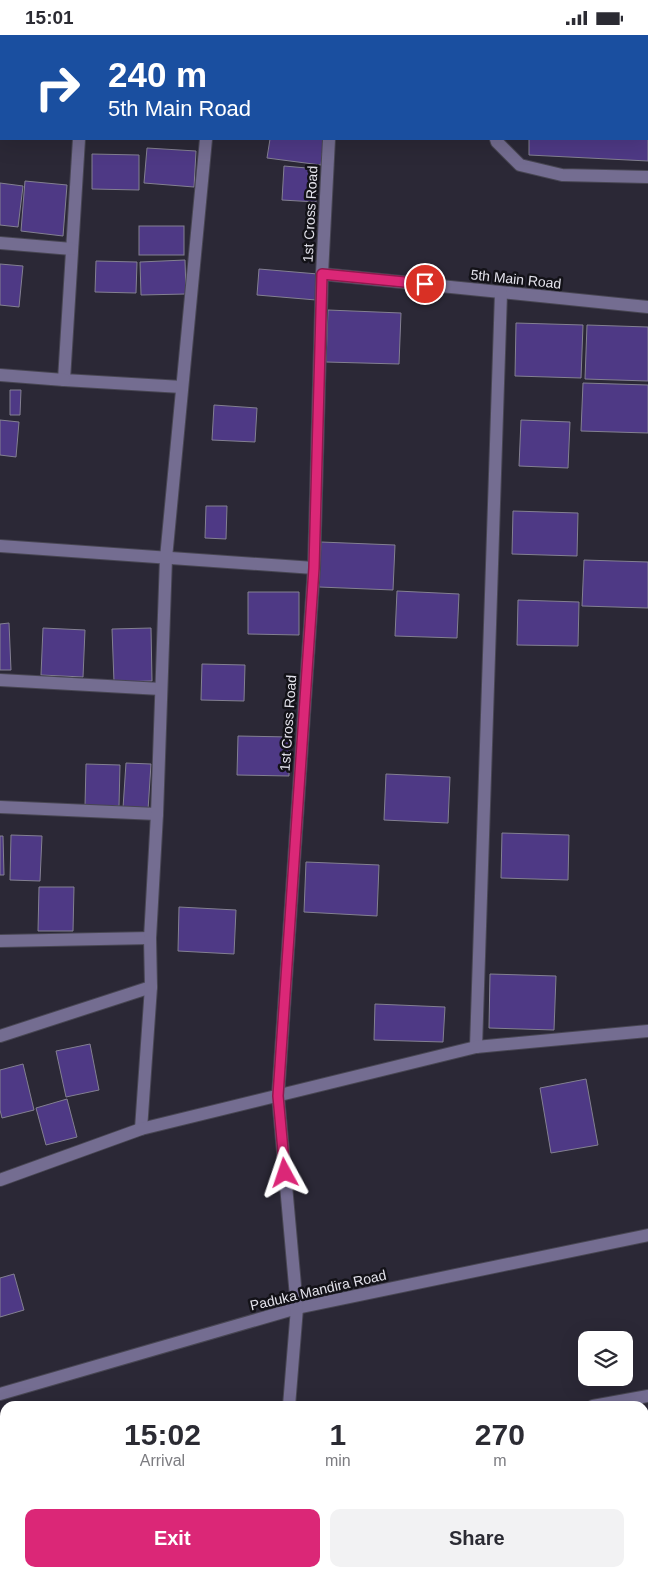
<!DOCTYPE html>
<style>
body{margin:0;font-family:Helvetica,sans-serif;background:#f2f2f3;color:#2b2b33;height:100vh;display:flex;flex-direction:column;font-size:19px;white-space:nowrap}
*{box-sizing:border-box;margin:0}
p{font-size:16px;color:#7c7c81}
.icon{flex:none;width:28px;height:28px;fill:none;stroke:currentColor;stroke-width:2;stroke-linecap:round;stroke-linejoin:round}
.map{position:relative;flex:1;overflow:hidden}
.details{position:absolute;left:0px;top:1366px;width:649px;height:176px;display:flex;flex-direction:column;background:#fff;border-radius:15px 15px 0 0;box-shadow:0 5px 20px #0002}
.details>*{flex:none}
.top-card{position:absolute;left:0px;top:0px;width:649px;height:105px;box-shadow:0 5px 20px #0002;background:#1a4fa0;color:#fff;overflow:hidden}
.controls{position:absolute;left:578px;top:1296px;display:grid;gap:10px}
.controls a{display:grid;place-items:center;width:55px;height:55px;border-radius:10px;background:#fff;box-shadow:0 5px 20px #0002;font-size:25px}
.pin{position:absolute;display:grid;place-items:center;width:42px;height:42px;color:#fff;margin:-21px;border:2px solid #fff;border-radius:50%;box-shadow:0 1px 5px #0007}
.me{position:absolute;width:55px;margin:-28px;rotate:355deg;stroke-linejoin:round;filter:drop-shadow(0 0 4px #0008)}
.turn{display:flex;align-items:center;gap:18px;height:105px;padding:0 25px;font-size:22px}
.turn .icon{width:65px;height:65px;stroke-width:2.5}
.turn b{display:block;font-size:35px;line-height:42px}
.eta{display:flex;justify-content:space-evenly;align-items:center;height:85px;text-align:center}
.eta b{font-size:30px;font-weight:700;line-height:35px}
.primary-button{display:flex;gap:10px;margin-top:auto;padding:10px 25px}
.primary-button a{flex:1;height:58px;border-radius:10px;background:#db2777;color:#fff;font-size:20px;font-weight:700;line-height:58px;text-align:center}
.primary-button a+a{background:#f2f2f3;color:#2b2b33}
.status{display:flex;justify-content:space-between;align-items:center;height:35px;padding:0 25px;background:#fff;direction:ltr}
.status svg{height:14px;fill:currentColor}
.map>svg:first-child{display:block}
.building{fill:#4e3985;stroke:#838091}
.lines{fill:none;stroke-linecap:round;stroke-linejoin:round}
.minor-casing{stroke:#484653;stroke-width:14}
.minor{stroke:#746d91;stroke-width:12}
.route-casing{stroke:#8e194d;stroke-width:12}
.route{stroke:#db2777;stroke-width:9}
.labels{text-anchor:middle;stroke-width:5;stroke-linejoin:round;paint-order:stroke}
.street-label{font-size:14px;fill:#e3e2eb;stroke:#131218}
</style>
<div class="status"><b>15:01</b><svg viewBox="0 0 49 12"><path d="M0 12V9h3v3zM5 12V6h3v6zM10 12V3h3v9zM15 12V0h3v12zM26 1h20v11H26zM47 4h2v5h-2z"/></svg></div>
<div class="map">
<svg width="648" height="1542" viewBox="0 0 648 1542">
<rect width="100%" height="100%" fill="#2b2836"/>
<g class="building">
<polygon points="577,0 637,0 577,1"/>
<polygon points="648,10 648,126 529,120 529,104 648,104"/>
<rect x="0" y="16" width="1" height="50"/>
<polygon points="270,104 324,104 321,130 267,123"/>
<polygon points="147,113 196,116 194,152 144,148"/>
<polygon points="92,119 139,120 139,155 92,154"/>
<polygon points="284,131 318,134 316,167 282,165"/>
<polygon points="25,146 67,150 63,201 21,196"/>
<polygon points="0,148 23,151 18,192 0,190"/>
<rect x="139" y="191" width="45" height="29"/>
<polygon points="185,225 186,259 141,260 140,227"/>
<polygon points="96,226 137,227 136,258 95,257"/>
<polygon points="0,229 23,231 19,272 0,270"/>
<polygon points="259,234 318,239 316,265 257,260"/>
<polygon points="328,275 401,278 399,329 326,327"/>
<polygon points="516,288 583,290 581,343 515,341"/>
<polygon points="587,290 648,292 648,346 585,344"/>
<polygon points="583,348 648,350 648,398 581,396"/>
<polygon points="10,355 21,355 20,380 10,380"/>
<polygon points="214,370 257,373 255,407 212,405"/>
<polygon points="0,385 19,387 16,422 0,420"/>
<polygon points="521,385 570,387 568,433 519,431"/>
<polygon points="206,471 227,471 226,504 205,503"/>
<polygon points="513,476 578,478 577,521 512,519"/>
<polygon points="321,507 395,510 393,555 319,552"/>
<polygon points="584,525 648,527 648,573 582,571"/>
<polygon points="397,556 459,559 457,603 395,601"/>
<polygon points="248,557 299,557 299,600 248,599"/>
<polygon points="518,565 579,567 578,611 517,610"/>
<polygon points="9,588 11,635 0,635 0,589"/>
<polygon points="43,593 85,595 83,642 41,640"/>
<polygon points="151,593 152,646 114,647 112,594"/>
<polygon points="202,629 245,630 244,666 201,665"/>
<polygon points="238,701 290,702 289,741 237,740"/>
<polygon points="126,728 151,729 148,775 123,773"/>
<polygon points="86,729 120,730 119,771 85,771"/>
<polygon points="386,739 450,742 448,788 384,785"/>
<polygon points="502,798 569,800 568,845 501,843"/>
<polygon points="11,800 42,801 40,846 10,845"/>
<polygon points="0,801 3,801 4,840 0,840"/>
<polygon points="306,827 379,830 377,881 304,877"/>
<polygon points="39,852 74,852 73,896 38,896"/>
<polygon points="179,872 236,875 234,919 178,916"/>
<polygon points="490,939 556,941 554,995 489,993"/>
<polygon points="375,969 445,972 443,1007 374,1005"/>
<polygon points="90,1009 99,1055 66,1062 56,1016"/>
<polygon points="23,1029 34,1075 2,1083 0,1075 0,1035"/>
<polygon points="586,1044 598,1110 551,1118 540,1053"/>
<polygon points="67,1064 77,1102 46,1110 36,1073"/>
<polygon points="14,1239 24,1275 0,1282 0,1243"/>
<polygon points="644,1418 648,1441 644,1442"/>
</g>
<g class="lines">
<g class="minor-casing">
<g id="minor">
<polyline points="85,1 86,0"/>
<polyline points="216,1 216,0"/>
<polyline points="335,1 335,0"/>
<polyline points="500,1 500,0"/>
<polyline points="0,72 1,72"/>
<polyline points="79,104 64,345 182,352"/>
<polyline points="496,104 497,107 520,130 562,140 648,142"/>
<polyline points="0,208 72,214"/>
<polyline points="322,239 648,272"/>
<polyline points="0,340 64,345"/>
<polyline points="0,511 314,533"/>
<polyline points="0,645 161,654"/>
<polyline points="0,772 157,779"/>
<polyline points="0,906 150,903"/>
<polyline points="0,1001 151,952"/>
<polyline points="476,1012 501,258"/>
<polyline points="141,1094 151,952 150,903 157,779 166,523 206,104"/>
<polyline points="0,1145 141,1094 476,1012 648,996"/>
<polyline points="0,1359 297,1273 648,1200"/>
<polyline points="289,1371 297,1273 278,1061 314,533 322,239 329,104"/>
<polyline points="593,1371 648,1361"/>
<polyline points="644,1498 648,1497"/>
<polyline points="128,1538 128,1542"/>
<polyline points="74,1542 90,1538"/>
<polyline points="276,1542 276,1538"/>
<polyline points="390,1542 416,1538"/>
</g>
</g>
<use href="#minor" class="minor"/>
</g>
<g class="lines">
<g class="route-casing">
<polyline id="route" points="285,1138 278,1061 314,533 322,239 425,249"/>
</g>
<use href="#route" class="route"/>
</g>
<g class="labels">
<g class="street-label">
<text transform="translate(310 179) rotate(-87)" y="5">1st Cross Road</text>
<text transform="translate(516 244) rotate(6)" y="5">5th Main Road</text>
<text transform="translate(288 688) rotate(-86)" y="5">1st Cross Road</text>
<text transform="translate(318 1255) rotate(-13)" y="5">Paduka Mandira Road</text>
</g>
</g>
</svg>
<div class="controls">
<a><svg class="icon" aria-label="layers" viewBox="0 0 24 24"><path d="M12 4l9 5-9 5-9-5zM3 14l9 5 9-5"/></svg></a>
</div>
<div class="pin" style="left:425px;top:249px;background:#d93025"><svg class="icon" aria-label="arrive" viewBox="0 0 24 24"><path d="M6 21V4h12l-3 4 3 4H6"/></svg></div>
<svg class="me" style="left:285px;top:1138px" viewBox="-20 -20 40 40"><path d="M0-17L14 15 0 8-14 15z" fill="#db2777" stroke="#fff" stroke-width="4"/></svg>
<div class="top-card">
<div class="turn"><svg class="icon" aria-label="right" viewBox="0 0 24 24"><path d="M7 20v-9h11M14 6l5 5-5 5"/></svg><div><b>240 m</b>5th Main Road</div></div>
</div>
<section class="details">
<div class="eta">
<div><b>15:02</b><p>Arrival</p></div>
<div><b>1</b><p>min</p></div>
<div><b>270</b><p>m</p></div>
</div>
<div class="primary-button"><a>Exit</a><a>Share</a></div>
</section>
</div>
